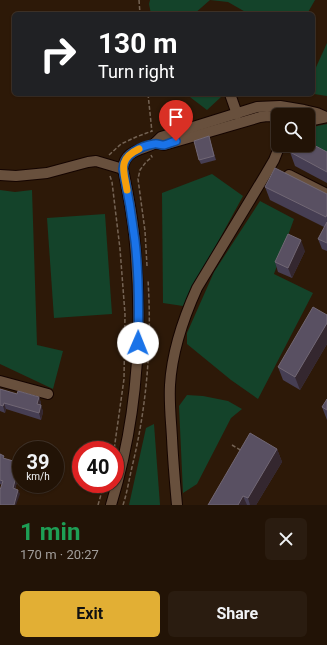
<!DOCTYPE html>
<meta charset="utf-8">
<style>
body{margin:0;font-family:Roboto,sans-serif;background:#2a1c10;color:#f1f3f6;height:100vh;display:flex;flex-direction:column;font-size:15px;white-space:nowrap}
*{box-sizing:border-box;margin:0}
p{font-size:13px;color:#a29e9b}
.icon{flex:none;width:22px;height:22px;fill:none;stroke:currentColor;stroke-width:2;stroke-linecap:round;stroke-linejoin:round}
.map{position:relative;height:505px;overflow:hidden}
.drawer{display:flex;flex-direction:column;background:#221306;flex:1}
.drawer>*{flex:none}
.top-card{position:absolute;left:12px;top:12px;width:303px;height:84px;border-radius:6px;box-shadow:0 1px 3px #0004,0 0 0 1px #3f3228;background:#202124;color:#fff;overflow:hidden}
.buttons{position:absolute;left:271px;top:108px;display:grid;gap:8px}
.buttons a{display:grid;place-items:center;width:44px;height:44px;border-radius:6px;background:#221306;box-shadow:0 1px 3px #0004,0 0 0 1px #3f3228;font-size:20px}
.speed{position:absolute;left:12px;top:441px;display:flex;gap:8px;font-size:20px;font-weight:700;text-align:center}
.speed>*{display:grid;place-content:center;width:52px;height:52px;border-radius:50%;background:#221306;box-shadow:0 1px 3px #0004,0 0 0 1px #3f3228;line-height:1}
.speed small{font-size:10px;font-weight:400}
.speed .limit{border:6px solid #d22;background:#fff;color:#111}
.pin{position:absolute;display:grid;place-items:center;width:34px;height:34px;color:#fff;margin:-41px -17px;border-radius:50% 50% 50% 0;rotate:-45deg;box-shadow:0 0 4px #0007}
.pin .icon{rotate:45deg}
.me{position:absolute;width:44px;margin:-22px;rotate:1deg;stroke-linejoin:round;filter:drop-shadow(0 0 3px #0008)}
.turn{display:flex;align-items:center;gap:14px;height:84px;padding:0 20px;font-size:18px}
.turn .icon{width:52px;height:52px;stroke-width:2.5}
.turn b{display:block;font-size:28px;line-height:34px}
.round{display:grid;place-items:center;flex:none;width:42px;height:42px;border-radius:6px;background:#2a1c10}
.head{display:flex;align-items:center;justify-content:space-between;height:68px;padding:0 20px}
h1{font-size:24px;font-weight:700;line-height:30px;color:#1e9e55}
.action{display:flex;gap:8px;margin-top:auto;padding:8px 20px}
.action a{flex:1;height:46px;border-radius:6px;background:#e2af34;color:#111;font-size:16px;font-weight:700;line-height:46px;text-align:center}
.action a+a{background:#2a1c10;color:#f1f3f6}
.map>svg:first-child{display:block}
.green{fill:#14432a}
.lines{fill:none;stroke-linecap:round;stroke-linejoin:round}
.minor-casing{stroke:#140400;stroke-width:12}
.path{stroke:#746354;stroke-width:1.5;stroke-dasharray:4 2;stroke-linecap:butt}
.minor{stroke:#68503d;stroke-width:10}
.wall{fill:#463e53}
.shaded-wall{fill:#34272f}
.building{fill:#595062;stroke:#716774}
.route-casing{stroke:#114b97;stroke-width:10}
.route{stroke:#1a73e8;stroke-width:7}
.slow{stroke:#f59e0b;stroke-width:7}
</style>
<div class="map">
<svg width="327" height="505" viewBox="0 0 327 505">
<rect width="100%" height="100%" fill="#2d1908"/>
<g class="green">
<polygon points="150,0 315,0 307,14 249,14 228,2 210,0 194,14 151,14 149,4"/>
<polygon points="327,43 327,96 314,94 313,92 313,74"/>
<polygon points="186,94 210,94 221,97 207,110"/>
<polygon points="327,124 327,160 308,145 308,128"/>
<polygon points="212,174 243,196 183,306 163,303 162,193"/>
<polygon points="0,190 15,192 32,190 37,345 63,351 53,389 0,364"/>
<polygon points="260,201 294,219 274,274 313,293 258,399 231,380 187,344 187,333 214,272"/>
<polygon points="105,214 112,314 54,318 47,218"/>
<polygon points="187,395 203,396 228,401 242,409 231,418 197,484 183,493 179,406"/>
<polygon points="154,424 160,505 129,505 146,428"/>
</g>
<g class="lines">
<g class="minor-casing">
<g id="minor">
<polyline points="230,94 237,114"/>
<polyline points="308,120 314,120 327,117"/>
<polyline points="155,143 164,145 260,117 267,116 278,117"/>
<polyline points="0,175 16,176 47,173 88,162 96,161 123,169"/>
<polyline points="289,175 327,194"/>
<polyline points="0,381 48,394"/>
<path d="M 111,505 C 137,421 143,331 135,244 C 133,218 128,193 123,169 C 124,150 142,150 154,144 C 156,142 159,139 161,137 L 257,107 L 280,106 L 304,110 L 317,113 L 326,117"/>
<path d="M 177,505 C 175,483 173,460 172,438 C 171,420 169,403 170,385 C 172,351 183,319 197,288 L 264,177 L 274,160 L 280,145"/>
</g>
</g>
<g class="path">
<polyline points="139,0 140,14"/>
<polyline points="148,94 152,132"/>
<polyline points="109,155 121,144 136,137 152,131"/>
<polyline points="110,176 112,182 120,249 125,314 124,379 114,450"/>
<polyline points="147,266 145,231 138,179 140,170 146,162 152,157 151,155"/>
<polyline points="232,445 242,451"/>
<polyline points="98,505 104,484"/>
<path d="M 123,505 C 127,493 129,480 132,467 C 147,406 152,342 148,280"/>
</g>
<use href="#minor" class="minor"/>
</g>
<g class="wall">
<polygon points="210,140 216,160 201,164 199,160"/>
<polygon points="290,152 327,152 327,183 295,166"/>
<polygon points="265,187 327,194 327,251 322,249 318,239 324,227 270,200"/>
<polygon points="305,251 292,278 278,272 275,262"/>
<polygon points="327,323 327,344 300,390 283,380 278,367"/>
<polygon points="0,389 17,394 39,397 41,403 41,405 43,412 41,420 6,409 5,413 0,411"/>
<polygon points="327,399 327,420 322,407"/>
<polygon points="277,449 282,462 256,505 208,505"/>
<polygon points="0,454 5,459 20,463 21,469 15,489 20,494 0,484"/>
</g>
<g class="shaded-wall">
<polygon points="301,240 305,251 292,278 288,268"/>
<polygon points="327,323 327,344 300,390 295,377"/>
<polygon points="39,397 41,403 39,411 37,404"/>
<polygon points="4,403 6,409 5,413 3,406"/>
<polygon points="41,405 43,412 41,420 39,413"/>
<polygon points="277,449 282,462 256,505 250,505 248,498"/>
<polygon points="20,463 21,469 14,492 13,488"/>
<polygon points="18,490 20,494 16,505 14,505"/>
<polygon points="243,496 247,505 238,505"/>
</g>
<g class="building">
<polygon points="209,136 214,156 199,160 194,141"/>
<polygon points="308,142 327,152 327,172 290,152 294,145 308,145"/>
<polygon points="275,168 327,194 327,214 326,217 265,187"/>
<polygon points="327,222 327,243 318,239"/>
<polygon points="288,234 301,240 288,268 275,262"/>
<polygon points="313,307 327,315 327,323 295,377 278,367"/>
<polygon points="0,389 17,394 18,391 39,397 37,404 41,405 39,413 4,403 3,406 0,405"/>
<polygon points="327,399 327,410 322,407"/>
<polygon points="250,433 277,449 248,498 243,496 238,505 208,505"/>
<polygon points="0,454 4,456 3,458 20,463 13,488 18,490 14,505 0,505 0,490 3,481 0,480"/>
</g>
<g class="lines">
<g class="route-casing">
<path id="route" d="M 138,343 C 139,309 139,275 135,241 C 132,217 128,193 123,169 C 124,154 141,146 154,144 C 157,143 160,145 164,145 C 168,144 172,142 176,141"/>
</g>
<use href="#route" class="route"/>
<path class="slow" d="M 127,190 C 124,171 117,159 139,149"/>
</g>
</svg>
<div class="buttons">
<a><svg class="icon" aria-label="search" viewBox="0 0 24 24"><circle cx="10" cy="10" r="6"/><path d="M15 15l6 6"/></svg></a>
</div>
<div class="speed"><div>39<small>km/h</small></div><div class="limit">40</div></div>
<div class="pin" style="left:176px;top:141px;background:#d93025"><svg class="icon" aria-label="arrive" viewBox="0 0 24 24"><path d="M6 21V4h12l-3 4 3 4H6"/></svg></div>
<svg class="me" style="left:138px;top:343px" viewBox="-20 -20 40 40"><circle r="19" fill="#fff"/><path d="M0-13L10 11 0 6-10 11z" fill="#1a73e8"/></svg>
<div class="top-card">
<div class="turn"><svg class="icon" aria-label="right" viewBox="0 0 24 24"><path d="M7 20v-9h11M14 6l5 5-5 5"/></svg><div><b>130 m</b>Turn right</div></div>
</div>
</div>
<section class="drawer">
<div class="head"><div><h1>1 min</h1><p>170 m · 20:27</p></div><a class="round"><svg class="icon" aria-label="close" viewBox="0 0 24 24"><path d="M6 6l12 12M18 6L6 18"/></svg></a></div>
<div class="action"><a>Exit</a><a>Share</a></div>
</section>
